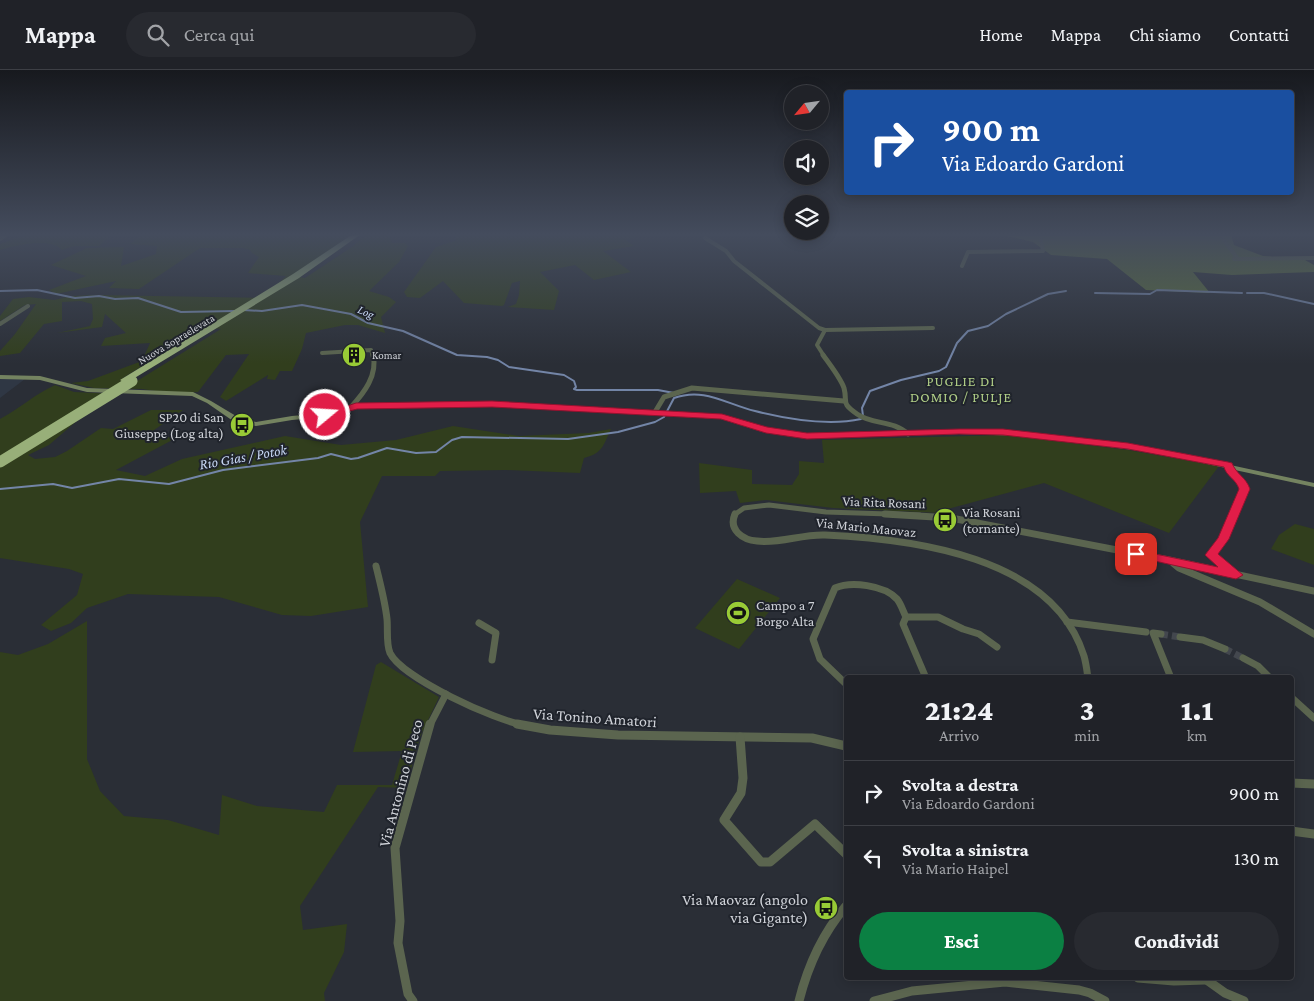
<!DOCTYPE html>
<html lang="it">
<style>
body{margin:0;font-family:"Crimson Pro",serif;background:#282a30;color:#f1f3f6;height:100vh;display:flex;flex-direction:column;font-size:19px;white-space:nowrap}
*{box-sizing:border-box;margin:0}
p{font-size:16px;color:#a2a4a8}
.icon{flex:none;width:28px;height:28px;fill:none;stroke:currentColor;stroke-width:2;stroke-linecap:round;stroke-linejoin:round}
.map{position:relative;flex:1;overflow:hidden}
.sheet{position:absolute;left:844px;top:605px;width:450px;height:305px;display:flex;flex-direction:column;background:#202228;border-radius:5px;box-shadow:0 2px 12px #0003,0 0 0 1px #3d3f45}
.sheet>*{flex:none}
.hud{position:absolute;left:844px;top:20px;width:450px;height:105px;border-radius:5px;box-shadow:0 2px 12px #0003,0 0 0 1px #3d3f45;background:#1a4fa0;color:#fff;overflow:hidden}
.needle{width:32px;rotate:241deg}
.controls{position:absolute;left:784px;top:15px;display:grid;gap:10px}
.controls a{display:grid;place-items:center;width:45px;height:45px;border-radius:50%;background:#202228;box-shadow:0 2px 12px #0003,0 0 0 1px #3d3f45;font-size:25px}
.pin{position:absolute;display:grid;place-items:center;width:42px;height:42px;color:#fff;margin:-21px;border-radius:10px;box-shadow:0 2px 8px #0006}
.me{position:absolute;width:55px;margin:-28px;rotate:72deg;stroke-linejoin:round;filter:drop-shadow(0 0 4px #0008)}
.turn{display:flex;align-items:center;gap:18px;height:105px;padding:0 15px;font-size:22px}
.turn .icon{width:65px;height:65px;stroke-width:2.5}
.turn b{display:block;font-size:35px;line-height:42px}
.eta{display:flex;justify-content:space-evenly;align-items:center;height:85px;text-align:center}
.eta b{font-size:30px;font-weight:800;line-height:35px}
.button{display:flex;gap:10px;margin-top:auto;padding:10px 15px}
.button a{flex:1;height:58px;border-radius:30px;background:#0b8043;color:#fff;font-size:20px;font-weight:800;line-height:58px;text-align:center}
.button a+a{background:#282a30;color:#f1f3f6}
ul{padding:0;list-style:none}
li{display:flex;align-items:center;gap:15px;height:65px;padding:0 15px;border-top:1px solid #3d3f45}
li div{flex:1}
li b{display:block;font-size:19px}
li em{font-style:normal}
header{display:flex;align-items:center;gap:30px;box-sizing:border-box;height:70px;padding:0 25px;background:#202228;border-bottom:1px solid #3d3f45}
header strong{font-size:24px}
nav{display:flex;gap:28px;margin-inline-start:auto;font-size:18px}
.search{width:350px;height:45px;background:#282a30;display:flex;align-items:center;gap:12px;box-sizing:border-box;padding:0 18px;border-radius:28px;color:#a2a4a8;font-size:19px}
.map>svg:first-child{display:block}
.built{fill:#2f3744}
.green{fill:#313e1d;fill-rule:evenodd}
.forest{fill:#596d3a}
.lines{fill:none;stroke-linecap:round;stroke-linejoin:round}
.stream{stroke:#7385a7;stroke-width:2}
.street-tunnel{stroke:#43474e;stroke-width:7;stroke-dasharray:7 4;stroke-linecap:butt}
.street-far3{stroke:#5b654f;stroke-width:4}
.street-far2{stroke:#5b654f;stroke-width:5}
.street-far1{stroke:#5b654f;stroke-width:7}
.street{stroke:#5b654f;stroke-width:9}
.secondary{fill:#748360;fill-rule:evenodd}
.highway{fill:#98af79;fill-rule:evenodd}
.highway-bridge{stroke:#98af79;stroke-width:11}
.route{fill:#e11d48;stroke:#92132f}
.labels{text-anchor:middle;stroke-width:4;stroke-linejoin:round;paint-order:stroke}
.far-street-label{font-size:11px;fill:#cfd2d8;stroke:#20242c}
.far-poi-label{font-size:11px;fill:#cfd2d8;stroke:#20242c;text-anchor:start}
.far-water-label{font-size:12px;font-style:italic;fill:#c5d5f2;stroke:#20242c}
.far-quarter-label{font-size:14px;letter-spacing:1px;fill:#b1cf87;stroke:#20242c}
.poi-label{font-size:14px;fill:#cfd2d8;stroke:#20242c;text-anchor:start}
.street-label{font-size:14px;fill:#cfd2d8;stroke:#20242c}
.water-label{font-size:15px;font-style:italic;fill:#c5d5f2;stroke:#20242c}
.near-street-label{font-size:16px;fill:#cfd2d8;stroke:#20242c}
.near-poi-label{font-size:16px;fill:#cfd2d8;stroke:#20242c;text-anchor:end}
</style>
<header>
<strong>Mappa</strong>
<div class="search"><svg class="icon" aria-label="search" viewBox="0 0 24 24"><circle cx="10" cy="10" r="6"/><path d="M15 15l6 6"/></svg>Cerca qui</div>
<nav><a>Home</a><a>Mappa</a><a>Chi siamo</a><a>Contatti</a></nav>
</header>
<div class="map">
<svg width="1314" height="931" viewBox="0 0 1314 931">
<rect width="100%" height="100%" fill="#2a2e36"/>
<polygon class="built" points="0,309 25,309 0,328"/>
<g class="green">
<path d="M 29,164 L 112,164 L 99,176 L 74,176 L 62,180 C 51,167 15,175 0,180 L 0,174 Z"/>
<path d="M 143,164 L 352,164 L 294,206 L 305,208 L 352,177 L 367,164 L 402,164 L 389,165 L 392,173 L 405,173 L 408,176 L 399,192 L 369,221 L 389,227 L 396,232 L 381,247 L 385,263 L 358,255 L 345,255 L 306,263 L 302,279 L 292,301 L 280,301 L 275,310 L 267,309 L 268,305 L 226,331 L 220,327 L 249,284 L 226,285 L 198,322 L 169,323 L 142,319 L 94,318 L 71,313 L 88,311 L 142,291 L 150,273 L 101,276 L 105,268 L 126,263 L 105,244 L 102,257 L 57,263 L 90,256 L 93,249 L 92,234 L 81,231 L 62,232 L 62,251 L 44,254 L 20,283 L 0,286 L 0,281 L 15,264 L 36,234 L 25,235 L 0,251 L 0,246 L 13,229 L 29,227 L 54,230 L 72,226 L 96,225 L 264,228 L 286,206 L 248,203 L 259,187 L 252,183 L 250,180 L 243,178 L 200,178 L 139,219 L 109,218 L 116,211 L 56,224 L 49,220 L 86,206 L 51,195 L 87,178 L 124,177 L 121,196 L 156,184 L 157,176 L 130,174 ZM 212,258 L 221,259 L 137,311 L 123,308 L 167,280 Z"/>
<polygon points="455,164 655,164 624,169 634,176 603,181 631,202 594,210 575,195 540,202 559,221 554,240 508,237 516,234 519,225 520,211 512,213 504,235 502,236 464,233 443,211 420,228 407,227 404,222 436,177 457,170"/>
<path d="M 55,315 L 74,322 L 117,324 L 86,343 L 49,375 L 28,385 L 35,389 L 55,387 L 67,381 L 101,358 L 113,359 L 151,340 L 183,340 L 144,367 L 178,367 L 116,400 L 145,406 L 182,389 L 285,366 L 341,375 L 396,370 L 453,356 L 519,366 L 589,363 L 611,359 C 603,376 603,383 584,388 L 580,403 L 506,400 L 440,401 L 435,406 L 382,406 L 360,452 L 368,537 L 311,546 L 282,545 L 219,527 L 128,524 L 87,538 L 71,553 L 51,561 L 41,555 L 77,525 L 83,504 L 69,499 L 0,488 L 0,349 C 19,339 35,324 55,315 Z"/>
<polygon points="1006,365 1128,380 1219,396 1169,463 1044,413 944,440 942,443 833,438 766,430 740,433 736,421 700,423 699,393 752,400 752,414 792,415 799,404 799,391 824,393 822,370"/>
<polygon points="1295,454 1314,459 1314,495 1271,479 1279,465"/>
<polygon points="737,509 780,528 739,579 695,558"/>
<polygon points="87,551 87,689 100,721 124,746 168,750 219,765 222,725 257,736 324,742 337,715 392,715 402,681 353,682 376,595 381,592 439,627 420,667 406,718 378,717 300,836 303,860 347,854 344,882 324,923 325,931 0,931 0,582 18,585 48,574"/>
</g>
<polygon class="forest" points="998,164 1231,164 1234,175 1263,186 1305,190 1314,195 1314,202 1232,205 1193,202 1210,223 1146,220 1107,189 1051,185 1033,172"/>
<g class="lines">
<g class="stream">
<polyline points="0,221 37,220 75,228 99,226 115,229 138,228 181,242 235,241"/>
<polyline points="1095,223 1150,224 1157,220 1242,223"/>
<polyline points="1247,223 1264,223 1314,234"/>
<polyline points="243,240 262,241 302,235 351,244 368,253 403,261 457,285 487,287 498,290 509,297 564,305 574,311 576,317 574,319 577,320 658,320 674,323"/>
<polyline points="863,346 862,338 870,321 901,310 939,301 946,297 957,273 968,261 988,256 1006,244 1048,224 1066,221"/>
<path d="M 0,419 L 53,414 L 72,418 L 119,409 L 169,414 L 223,400 L 318,388 L 331,384 L 351,389 L 358,388 L 387,378 L 416,383 L 436,382 L 452,370 L 462,367 L 568,369 L 618,362 L 655,352 L 664,347 L 674,328 C 704,317 726,334 755,341 C 787,349 828,356 861,349"/>
</g>
<g class="street-tunnel">
<polyline points="1161,564 1180,567"/>
<polyline points="1225,579 1243,588"/>
</g>
<g class="street-far3">
<polyline points="705,168 726,181 734,191 819,258 825,260 933,258"/>
<polyline points="0,169 7,164"/>
<polyline points="1223,169 1238,189"/>
<polyline points="1234,189 1314,188"/>
<polyline points="962,196 968,182 1043,181 1041,170"/>
<polyline points="0,254 28,236"/>
<polyline points="322,283 371,280 373,286"/>
<polyline points="824,286 817,275 825,260"/>
</g>
<g class="street-far2">
<path d="M 823,285 C 829,293 841,309 844,318 C 848,333 840,332 857,344 C 872,355 894,350 908,364"/>
<path d="M 351,337 C 364,323 378,305 373,285"/>
<polyline points="655,342 664,327 692,318 844,331"/>
<polyline points="1229,396 1229,400 1242,411 1245,419 1233,445"/>
<polyline points="734,445 744,438 769,435 826,442 920,445"/>
</g>
<g class="street-far1">
<path d="M 735,444 C 728,460 743,470 757,471 C 779,474 802,464 825,465 C 913,469 1053,486 1084,586 C 1086,593 1087,601 1088,608"/>
<polyline points="885,444 951,448 1169,490 1314,521"/>
<polyline points="1234,444 1223,469 1211,485 1235,504"/>
<polyline points="1173,493 1179,498 1260,532 1314,564"/>
<path d="M 376,496 C 380,513 385,531 387,549 C 388,559 386,574 390,583 C 402,608 496,651 524,655"/>
<polyline points="906,547 938,547 963,559 979,564 997,577"/>
<polyline points="1067,552 1146,562"/>
<polyline points="479,553 496,563 492,590"/>
<polyline points="1161,564 1153,563 1171,608"/>
<polyline points="1180,567 1203,570 1225,579"/>
<polyline points="1243,588 1258,596 1270,608"/>
<path d="M 846,614 L 820,589 L 813,569 L 835,518 C 851,511 884,515 897,529 C 901,534 903,541 906,547 L 903,554 L 926,608"/>
<polyline points="1291,627 1314,648"/>
<polyline points="430,655 446,624"/>
</g>
<g class="street">
<polyline points="517,654 550,660 618,665 812,668 846,676"/>
<polyline points="740,667 743,708 741,723 724,750 761,792 770,792 815,754 846,784"/>
<polyline points="1291,713 1314,714"/>
<polyline points="1291,761 1314,764"/>
<polyline points="1138,908 1174,911 1205,910"/>
<polyline points="1204,908 1225,923 1244,931"/>
<polyline points="413,931 408,924 398,873 400,851 395,778 430,654"/>
<path d="M 799,931 C 808,895 822,864 846,836"/>
<polyline points="874,931 912,921 1005,912 1079,920 1090,923 1105,931"/>
</g>
<polygon class="secondary" points="0,305 40,306 87,318 193,322 211,331 241,349 256,352 292,346 324,343 356,334 492,332 722,345 767,358 807,364 959,360 1026,362 1156,379 1314,413 1314,417 1156,383 1026,366 959,364 807,368 766,362 721,349 492,336 356,338 325,347 292,350 256,356 236,353 207,333 192,326 87,322 40,310 0,309"/>
<polygon class="highway" points="353,164 361,164 299,208 128,312 125,313 120,310 293,204"/>
<polyline class="highway-bridge" points="0,392 132,311"/>
</g>
<linearGradient id="sky" x2="0" y2="1"><stop stop-color="#17191e"/><stop offset="0.56" stop-color="#444c5d"/><stop offset="1" stop-color="#444c5d" stop-opacity="0"/></linearGradient>
<rect width="1314" height="294" fill="url(#sky)"/>
<path class="route" d="M 492,331 L 722,344 L 767,357 L 807,363 L 959,359 L 1003,359 L 1128,373 L 1228,392 L 1232,393 C 1236,404 1246,407 1250,419 L 1229,469 L 1218,484 L 1243,505 L 1236,509 L 1132,486 L 1130,484 L 1136,480 L 1218,497 L 1205,485 L 1218,468 L 1239,419 C 1236,409 1226,406 1224,397 L 1128,379 L 1003,365 L 959,364 L 807,369 L 766,363 L 721,349 L 492,337 L 357,339 L 325,348 L 320,345 L 356,333 Z"/>
<defs>
<g id="building-disc" transform="scale(1.25)"><circle r="9.5" fill="#99cb36" stroke="#20242c"/><path d="M-4-6H4V6H1V3H-1V6H-4ZM-2.5-4.3h1.7v1.8h-1.7ZM.8-4.3h1.7v1.8H.8ZM-2.5-1h1.7V.8h-1.7ZM.8-1h1.7V.8H.8Z" fill="#111"/></g>
<g id="bus-disc" transform="scale(1.25)"><circle r="9.5" fill="#99cb36" stroke="#20242c"/><path d="M-5-6H5V4H4V6H2V4H-2V6H-4V4H-5ZM-3.5-4V0h7V-4ZM-3.5 1.2v1.5H-2V1.2ZM2 1.2v1.5H3.5V1.2Z" fill="#111"/></g>
<g id="stadium-disc" transform="scale(1.25)"><circle r="9.5" fill="#99cb36" stroke="#20242c"/><path d="M0-5a6.5 5 0 1 0 0 10a6.5 5 0 1 0 0-10ZM-3.5-1.8h7v3.6h-7Z" fill="#111"/></g>
</defs>
<g fill-rule="evenodd">
<use href="#building-disc" x="354" y="285"/>
<use href="#bus-disc" x="242" y="355"/>
<use href="#bus-disc" x="945" y="450"/>
<use href="#stadium-disc" x="738" y="543"/>
<use href="#bus-disc" x="826" y="838"/>
</g>
<g class="labels">
<g class="far-street-label">
<text transform="translate(176 269) rotate(-31)" y="4">Nuova Sopraelevata</text>
</g>
<g class="far-poi-label">
<text x="372" y="289">Komar</text>
</g>
<g class="far-water-label">
<text transform="translate(366 242) rotate(24)" y="4">Log</text>
</g>
<g class="far-quarter-label">
<text x="961" y="316">PUGLIE DI<tspan x="961" dy="16">DOMIO / PULJE</tspan></text>
</g>
<g class="poi-label">
<text x="224" y="352" text-anchor="end">SP20 di San<tspan x="224" dy="16">Giuseppe (Log alta)</tspan></text>
<text x="962" y="447">Via Rosani<tspan x="962" dy="16">(tornante)</tspan></text>
<text x="756" y="540">Campo a 7<tspan x="756" dy="16">Borgo Alta</tspan></text>
</g>
<g class="street-label">
<text transform="translate(884 432) rotate(2)" y="5">Via Rita Rosani</text>
<text transform="translate(866 457) rotate(6)" y="5">Via Mario Maovaz</text>
</g>
<g class="water-label">
<text transform="translate(243 387) rotate(-10)" y="5">Rio Gias / Potok</text>
</g>
<g class="near-street-label">
<text transform="translate(595 647) rotate(4)" y="6">Via Tonino Amatori</text>
<text transform="translate(400 713) rotate(-75)" y="6">Via Antonino di Peco</text>
</g>
<g class="near-poi-label">
<text x="808" y="835">Via Maovaz (angolo<tspan x="808" dy="18">via Gigante)</tspan></text>
</g>
</g>
</svg>
<div class="controls">
<a><svg class="needle" viewBox="-14 -14 28 28"><path d="M0-13l5 13h-10z" fill="#e53935"/><path d="M0 13l5-13h-10z" fill="#a2a4a8"/></svg></a>
<a><svg class="icon" aria-label="sound" viewBox="0 0 24 24"><path d="M4 9h4l5-4v14l-5-4H4zM17 9q2 3 0 6"/></svg></a>
<a><svg class="icon" aria-label="layers" viewBox="0 0 24 24"><path d="M12 4l9 5-9 5-9-5zM3 14l9 5 9-5"/></svg></a>
</div>
<div class="pin" style="left:1136px;top:484px;background:#d93025"><svg class="icon" aria-label="arrive" viewBox="0 0 24 24"><path d="M6 21V4h12l-3 4 3 4H6"/></svg></div>
<svg class="me" style="left:325px;top:345px" viewBox="-20 -20 40 40"><circle r="17" fill="#e11d48" stroke="#fff" stroke-width="3"/><path d="M0-11L8 9 0 5-8 9z" fill="#fff"/></svg>
<div class="hud">
<div class="turn"><svg class="icon" aria-label="right" viewBox="0 0 24 24"><path d="M7 20v-9h11M14 6l5 5-5 5"/></svg><div><b>900 m</b>Via Edoardo Gardoni</div></div>
</div>
<section class="sheet">
<div class="eta">
<div><b>21:24</b><p>Arrivo</p></div>
<div><b>3</b><p>min</p></div>
<div><b>1.1</b><p>km</p></div>
</div>
<ul>
<li><svg class="icon" aria-label="right" viewBox="0 0 24 24"><path d="M7 20v-9h11M14 6l5 5-5 5"/></svg><div><b>Svolta a destra</b><p>Via Edoardo Gardoni</p></div><em>900 m</em></li>
<li><svg class="icon" aria-label="left" viewBox="0 0 24 24"><path d="M17 20v-9H6M10 6l-5 5 5 5"/></svg><div><b>Svolta a sinistra</b><p>Via Mario Haipel</p></div><em>130 m</em></li>
</ul>
<div class="button"><a>Esci</a><a>Condividi</a></div>
</section>
</div>
